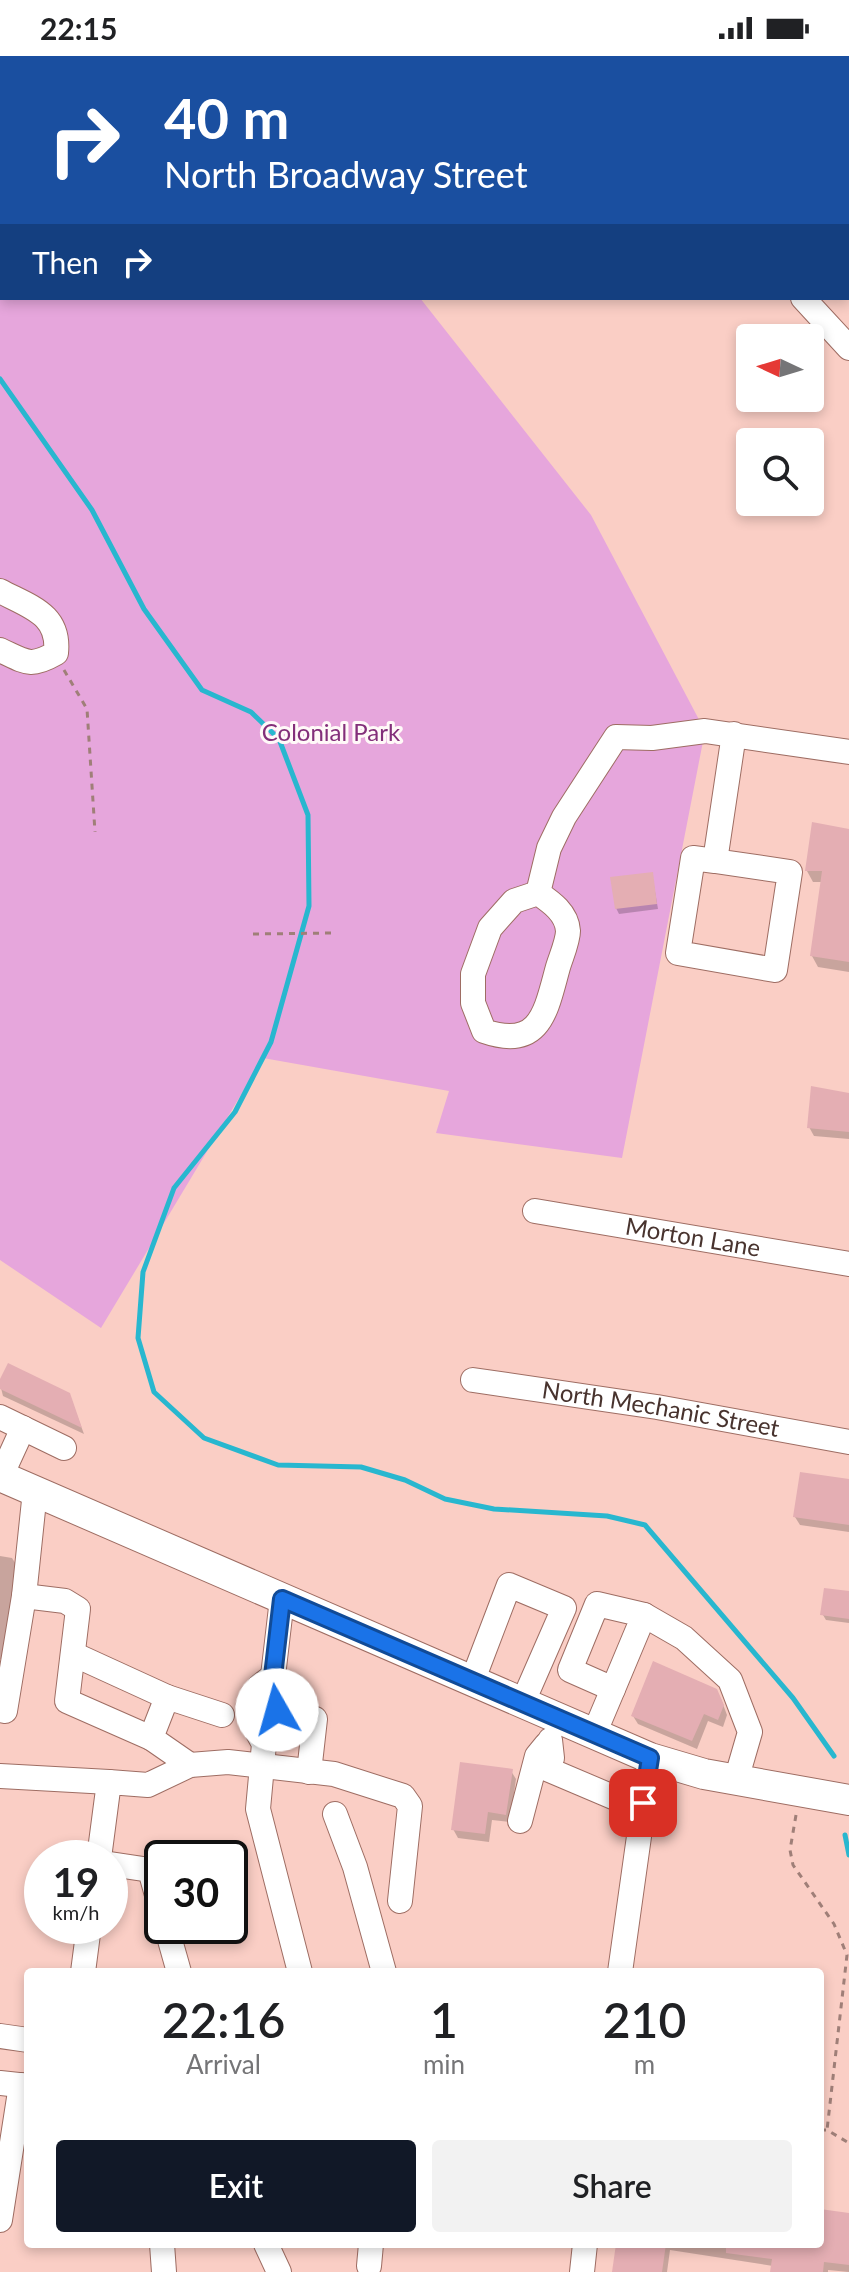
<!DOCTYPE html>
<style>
body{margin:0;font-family:Lato,sans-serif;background:#f2f2f2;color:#202124;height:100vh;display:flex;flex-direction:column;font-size:30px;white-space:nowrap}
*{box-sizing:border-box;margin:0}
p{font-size:26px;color:#757577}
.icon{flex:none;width:44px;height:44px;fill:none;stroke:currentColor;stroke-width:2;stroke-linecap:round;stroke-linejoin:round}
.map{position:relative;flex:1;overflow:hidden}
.drawer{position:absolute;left:24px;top:1912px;width:800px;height:280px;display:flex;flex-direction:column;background:#fff;border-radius:8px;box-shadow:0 4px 12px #0003}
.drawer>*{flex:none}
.guide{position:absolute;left:0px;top:0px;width:850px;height:244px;box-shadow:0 4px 12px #0003;background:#1a4fa0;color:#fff;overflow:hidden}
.needle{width:52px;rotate:274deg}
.fabs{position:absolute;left:736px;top:268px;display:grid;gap:16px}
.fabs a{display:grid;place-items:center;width:88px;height:88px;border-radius:8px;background:#fff;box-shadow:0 4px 12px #0003;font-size:40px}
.speed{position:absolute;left:24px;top:1784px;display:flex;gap:16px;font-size:40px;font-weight:700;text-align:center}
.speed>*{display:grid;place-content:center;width:104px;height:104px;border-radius:50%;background:#fff;box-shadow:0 4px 12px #0003;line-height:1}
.speed small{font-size:20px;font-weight:400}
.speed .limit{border:4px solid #111;border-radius:12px;background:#fff;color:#111}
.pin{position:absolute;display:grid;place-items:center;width:68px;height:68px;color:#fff;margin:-34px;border-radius:16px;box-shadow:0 4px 12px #0006}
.me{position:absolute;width:88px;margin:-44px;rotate:353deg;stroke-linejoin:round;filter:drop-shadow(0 0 6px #0008)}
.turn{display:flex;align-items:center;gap:28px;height:168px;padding:0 32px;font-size:36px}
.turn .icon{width:104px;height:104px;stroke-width:2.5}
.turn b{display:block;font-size:56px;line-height:68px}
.then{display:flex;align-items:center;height:76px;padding:0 32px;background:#0003;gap:16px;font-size:30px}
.eta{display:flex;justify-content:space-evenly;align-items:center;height:136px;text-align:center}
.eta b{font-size:48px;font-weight:600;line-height:56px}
.primary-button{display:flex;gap:16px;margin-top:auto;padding:16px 32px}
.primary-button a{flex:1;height:92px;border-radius:8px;background:#111827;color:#fff;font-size:32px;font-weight:600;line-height:92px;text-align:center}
.primary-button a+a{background:#f2f2f2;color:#202124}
.status{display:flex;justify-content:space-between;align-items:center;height:56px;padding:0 40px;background:#fff;direction:ltr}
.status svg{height:22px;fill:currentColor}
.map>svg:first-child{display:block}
.green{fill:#e6a6dc}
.shadow{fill:#0003}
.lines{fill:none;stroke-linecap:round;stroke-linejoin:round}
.stream{stroke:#28b7cf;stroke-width:5}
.building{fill:#e4aeb3}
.minor-casing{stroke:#9e6d63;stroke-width:26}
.major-casing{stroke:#9e6d63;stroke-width:32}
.path{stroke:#9f7f78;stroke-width:3;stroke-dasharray:6 6;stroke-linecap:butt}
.minor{stroke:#fff;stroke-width:24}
.major{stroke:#fff;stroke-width:30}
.route-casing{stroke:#114b97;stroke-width:20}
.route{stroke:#1a73e8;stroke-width:14}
.labels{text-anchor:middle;stroke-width:6;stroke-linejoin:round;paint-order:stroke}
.park-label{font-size:24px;fill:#832f7a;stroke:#fff9f8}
.street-label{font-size:24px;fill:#48332e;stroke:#fff9f8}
</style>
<div class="status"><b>22:15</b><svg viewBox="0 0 49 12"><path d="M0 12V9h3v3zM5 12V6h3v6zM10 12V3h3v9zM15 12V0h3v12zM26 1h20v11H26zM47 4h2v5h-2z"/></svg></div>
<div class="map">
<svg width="849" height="2216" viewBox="0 0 849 2216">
<rect width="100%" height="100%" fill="#facec5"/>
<polygon class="green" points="0,0 231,2 2,2 2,242 420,242 591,459 705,675 622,1102 436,1077 449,1035 263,1002 101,1272 0,1204"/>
<g class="shadow">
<polygon points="849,775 849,916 818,911 812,900 823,826 813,826 807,815"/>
<polygon points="652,818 658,853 619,858 616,852"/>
<polygon points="849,1039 849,1083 814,1080 809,1071"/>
<polygon points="0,1328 69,1338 84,1378 3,1340"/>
<polygon points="849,1425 849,1476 800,1469 795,1461"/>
<polygon points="0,1500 12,1502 19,1513 6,1604 0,1603"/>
<polygon points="849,1537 849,1567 826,1564 823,1559"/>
<polygon points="721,1643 727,1659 723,1671 708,1665 697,1693 638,1668 633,1660"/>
<polygon points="511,1715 516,1723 510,1766 492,1764 489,1786 458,1782 453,1773"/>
<polygon points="820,2155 849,2159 849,2216 828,2214 828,2216 772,2216 773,2210 670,2194 667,2216 614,2216 618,2188 820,2188"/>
</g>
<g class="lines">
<g class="stream">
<polyline points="0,323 92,454 144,553 202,634 251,656 279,683 308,759 309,850 271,986 235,1056 174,1132 143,1216 138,1282 154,1336 204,1382 278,1409 361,1411 405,1424 445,1443 494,1453 607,1460 645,1469 793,1642 834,1700"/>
<polyline points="845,1779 849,1799"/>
</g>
</g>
<g class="building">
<polygon points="812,766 849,773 849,906 810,900 822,815 805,815"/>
<polygon points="653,816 657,848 615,853 610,821"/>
<polygon points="811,1030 849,1037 849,1076 807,1072"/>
<polygon points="8,1307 70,1337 82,1372 0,1333 0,1323"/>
<polygon points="800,1416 849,1423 849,1469 793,1461"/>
<polygon points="824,1532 849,1535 849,1563 820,1559"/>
<polygon points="653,1605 717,1633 724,1649 718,1664 704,1658 692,1685 631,1660"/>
<polygon points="460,1706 513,1713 506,1759 488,1756 485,1778 451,1774"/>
<polygon points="820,2153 849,2157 849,2209 824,2206 823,2216 770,2216 772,2203 726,2197 726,2188 820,2188"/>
<polygon points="616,2188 666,2188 662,2216 612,2216"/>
</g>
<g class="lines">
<g class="minor-casing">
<g id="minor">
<polyline points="641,2 641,0"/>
<polyline points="803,242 849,292"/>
<path d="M 0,535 C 30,551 60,558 56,597 C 30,612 26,606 0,594"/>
<polyline points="715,805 693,802 678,897 775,914 790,816 715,805 734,678"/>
<path d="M 538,837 C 551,846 567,857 568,875 C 568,885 561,901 558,911 C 546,954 541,995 484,975 L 473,947 L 473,918 L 490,872 L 514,845 L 538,837 L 549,792 L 564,761 L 616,681 L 652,682 L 705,675 L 849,696"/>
<path id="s1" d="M 535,1155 L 849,1208"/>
<path id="s2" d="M 473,1324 L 657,1351 L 849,1386"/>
<polyline points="0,1361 64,1392"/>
<polyline points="1,1420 23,1372"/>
<polyline points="24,1540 65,1545 78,1553 67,1645 151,1682"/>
<polygon points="597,1548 644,1559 613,1633 570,1614"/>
<polyline points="644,1559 684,1582 730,1624 750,1676 736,1724"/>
<polyline points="73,1598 167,1641"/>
<polyline points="273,1620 260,1630 257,1675 264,1688 258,1753 300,1916"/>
<polyline points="472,1626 509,1529 564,1552 522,1648"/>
<polyline points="0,1654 5,1655 24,1540 35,1435"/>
<polyline points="594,1678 613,1633"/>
<polyline points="550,1684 552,1702 547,1713 620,1744 643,1747"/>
<polyline points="264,1688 275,1678 279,1631 273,1620 282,1543"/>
<polyline points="190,1709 151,1682 167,1641 222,1659"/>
<polyline points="309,1716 315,1663"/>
<polyline points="0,1720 109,1726"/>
<polyline points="335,1758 355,1811 384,1916"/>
<polyline points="520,1765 537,1700 546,1689"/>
<polyline points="99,1802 109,1726 148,1729 190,1709 228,1706 334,1718 403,1740 410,1750 400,1845"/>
<polyline points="110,1808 150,1814 162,1857"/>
<polyline points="166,1870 179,1916"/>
<polyline points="83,1916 89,1870"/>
<polyline points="620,1916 650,1702"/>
<polyline points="0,1980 28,1984"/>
<polyline points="0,2027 28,2030"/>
<polyline points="0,2164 21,2029"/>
<polyline points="162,2188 164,2216"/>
<polyline points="266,2188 279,2216"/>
<polyline points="369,2210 371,2188"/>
<polyline points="582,2216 585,2188"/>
</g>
</g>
<g class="major-casing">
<polyline id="major" points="0,1420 650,1702 704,1718 849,1744"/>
</g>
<g class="path">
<polyline points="64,614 87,653 95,776"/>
<polyline points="253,878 335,877"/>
<polyline points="796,1759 790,1794 793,1809 834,1868 847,1899 827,2074"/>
<polyline points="820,2074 827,2074 849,2087"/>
</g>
<use href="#minor" class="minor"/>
<use href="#major" class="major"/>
</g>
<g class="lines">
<g class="route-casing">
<polyline id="route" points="277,1654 279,1631 273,1620 282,1543 650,1702 643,1747"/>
</g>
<use href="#route" class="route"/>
</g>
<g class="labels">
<g class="park-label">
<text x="331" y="685">Colonial Park</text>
</g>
<g class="street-label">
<text dy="8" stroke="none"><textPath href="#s1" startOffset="160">Morton Lane</textPath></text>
<text dy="8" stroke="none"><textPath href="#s2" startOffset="190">North Mechanic Street</textPath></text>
</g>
</g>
</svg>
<div class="fabs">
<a><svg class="needle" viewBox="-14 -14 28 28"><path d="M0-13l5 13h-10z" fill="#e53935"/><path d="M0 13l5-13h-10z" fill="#757577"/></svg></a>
<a><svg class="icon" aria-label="search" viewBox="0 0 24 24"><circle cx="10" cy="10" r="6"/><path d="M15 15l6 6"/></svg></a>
</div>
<div class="speed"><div>19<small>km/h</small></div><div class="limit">30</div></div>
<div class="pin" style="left:643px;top:1747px;background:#d93025"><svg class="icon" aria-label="arrive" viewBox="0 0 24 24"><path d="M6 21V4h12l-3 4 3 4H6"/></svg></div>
<svg class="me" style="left:277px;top:1654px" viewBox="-20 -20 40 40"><circle r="19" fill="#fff"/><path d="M0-13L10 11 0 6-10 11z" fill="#1a73e8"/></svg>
<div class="guide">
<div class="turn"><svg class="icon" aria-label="right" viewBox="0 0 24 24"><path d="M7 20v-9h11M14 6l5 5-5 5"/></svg><div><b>40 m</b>North Broadway Street</div></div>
<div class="then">Then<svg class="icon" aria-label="right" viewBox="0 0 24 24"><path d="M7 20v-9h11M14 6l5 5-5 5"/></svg></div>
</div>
<section class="drawer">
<div class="eta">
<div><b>22:16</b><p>Arrival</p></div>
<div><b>1</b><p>min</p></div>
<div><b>210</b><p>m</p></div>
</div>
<div class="primary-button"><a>Exit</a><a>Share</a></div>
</section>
</div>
